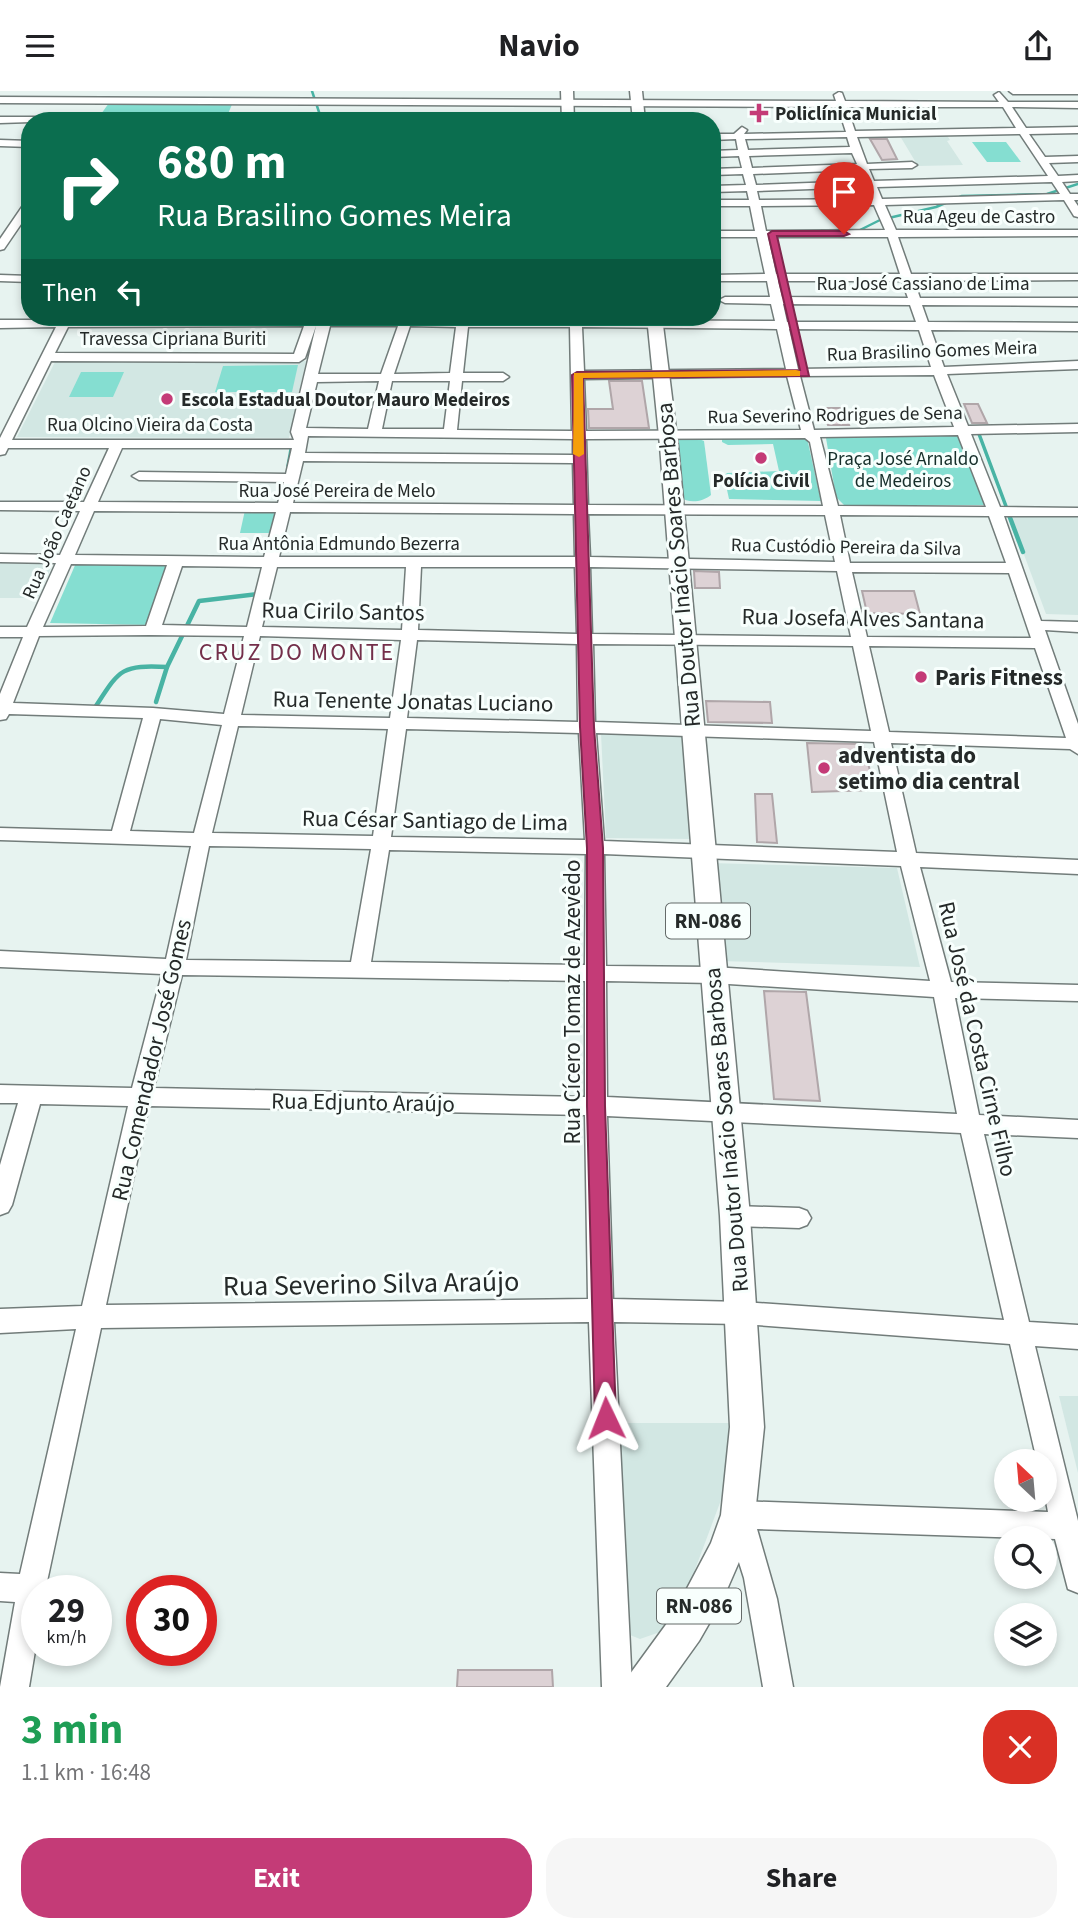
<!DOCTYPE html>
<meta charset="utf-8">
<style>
body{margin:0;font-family:"Source Sans 3",sans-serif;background:#f6f6f6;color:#202124;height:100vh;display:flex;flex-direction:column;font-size:26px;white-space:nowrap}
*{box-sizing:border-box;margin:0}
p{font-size:23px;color:#757577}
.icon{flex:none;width:38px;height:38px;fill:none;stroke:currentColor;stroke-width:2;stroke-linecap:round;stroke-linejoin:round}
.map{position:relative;height:1596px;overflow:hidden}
.sheet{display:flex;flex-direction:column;background:#fff;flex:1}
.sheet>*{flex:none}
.top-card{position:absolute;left:21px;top:21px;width:700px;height:214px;border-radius:28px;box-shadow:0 4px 10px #0003;background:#0b6e4f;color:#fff;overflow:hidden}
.needle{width:46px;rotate:334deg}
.fabs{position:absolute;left:994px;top:1358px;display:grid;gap:14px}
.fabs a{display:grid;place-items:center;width:63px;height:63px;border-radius:50%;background:#fff;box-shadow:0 4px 10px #0003;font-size:35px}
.speed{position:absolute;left:21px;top:1484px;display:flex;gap:14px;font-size:35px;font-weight:700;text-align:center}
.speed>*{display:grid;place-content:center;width:91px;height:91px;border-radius:50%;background:#fff;box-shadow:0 4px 10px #0003;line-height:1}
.speed small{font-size:18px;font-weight:400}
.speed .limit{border:10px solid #d22;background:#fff;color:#111}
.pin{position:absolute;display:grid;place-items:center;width:60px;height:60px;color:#fff;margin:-72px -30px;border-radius:50% 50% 50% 0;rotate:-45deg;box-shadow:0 0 7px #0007}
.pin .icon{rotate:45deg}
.me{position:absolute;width:77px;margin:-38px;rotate:358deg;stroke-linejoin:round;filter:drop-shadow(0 0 5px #0008)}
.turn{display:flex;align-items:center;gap:24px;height:147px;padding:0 21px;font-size:32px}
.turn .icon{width:91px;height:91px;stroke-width:2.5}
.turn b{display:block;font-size:49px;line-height:60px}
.then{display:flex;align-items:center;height:66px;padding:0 21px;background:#0003;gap:14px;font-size:26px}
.round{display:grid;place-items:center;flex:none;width:74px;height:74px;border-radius:28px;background:#f6f6f6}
.overview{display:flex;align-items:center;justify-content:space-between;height:119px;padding:0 21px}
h1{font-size:42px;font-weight:700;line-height:52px;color:#1e9e55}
.button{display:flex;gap:14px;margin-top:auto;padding:14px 21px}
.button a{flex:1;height:80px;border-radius:28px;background:#c43b77;color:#fff;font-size:28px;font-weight:700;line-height:80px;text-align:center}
.button a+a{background:#f6f6f6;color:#202124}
header{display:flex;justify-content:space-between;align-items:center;height:91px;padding:0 21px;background:#fff;font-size:32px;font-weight:700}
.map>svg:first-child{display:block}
.built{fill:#d2e7e3}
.green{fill:#85ded1}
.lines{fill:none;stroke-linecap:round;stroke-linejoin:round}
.stream-far2{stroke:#48b3a4;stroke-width:2.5}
.stream-far1{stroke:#48b3a4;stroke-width:3.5}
.stream{stroke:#48b3a4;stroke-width:4.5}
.building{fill:#ddd2d5;stroke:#b0a6a9;stroke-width:2}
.minor-casing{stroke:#727c7a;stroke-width:3}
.major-casing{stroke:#727c7a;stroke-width:3}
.minor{fill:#fff;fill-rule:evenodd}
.major{fill:#fff;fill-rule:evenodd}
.route{fill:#c43b77;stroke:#7f264d;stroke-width:2}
.slow{fill:#f59e0b}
.poi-dot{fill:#c43b77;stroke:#f8fffd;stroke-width:2.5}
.labels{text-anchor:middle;stroke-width:6;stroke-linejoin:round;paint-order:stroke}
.far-poi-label{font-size:19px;font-weight:bold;fill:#252a29;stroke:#f8fffd;text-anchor:start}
.far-street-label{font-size:19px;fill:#252a29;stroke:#f8fffd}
.far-park-label{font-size:19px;fill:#162e2a;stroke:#f8fffd}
.shield{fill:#f8fffd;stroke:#646a69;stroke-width:2}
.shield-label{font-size:21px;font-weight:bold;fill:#252a29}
.street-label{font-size:23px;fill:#252a29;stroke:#f8fffd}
.poi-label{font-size:23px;font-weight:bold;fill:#252a29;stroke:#f8fffd;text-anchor:start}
.neighbourhood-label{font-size:24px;letter-spacing:2px;fill:#732f4a;stroke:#f8fffd}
.near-street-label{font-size:28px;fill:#252a29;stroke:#f8fffd}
</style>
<header><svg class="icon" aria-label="menu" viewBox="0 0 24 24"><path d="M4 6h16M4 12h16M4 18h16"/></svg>Navio<svg class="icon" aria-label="share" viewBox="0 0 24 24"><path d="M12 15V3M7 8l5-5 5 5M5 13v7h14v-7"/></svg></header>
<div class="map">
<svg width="1078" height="1596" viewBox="0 0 1078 1596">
<rect width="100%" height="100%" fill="#e7f3f0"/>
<g class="built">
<polygon points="946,43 950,49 947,50 963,74 918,75 900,45"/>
<polygon points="56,269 306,270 289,347 17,346"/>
<polygon points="1009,423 1078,423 1078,524 1046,523"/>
<polygon points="0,472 53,472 38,507 0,507"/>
<polygon points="601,642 684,643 692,748 606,747"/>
<polygon points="710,772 897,777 920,876 719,870"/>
<polygon points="1059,1305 1078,1305 1078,1382"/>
<polygon points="619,1332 733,1332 721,1409 690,1492 660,1541 640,1548 630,1544 620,1529"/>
</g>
<g class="green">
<polygon points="233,11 225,30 96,30 109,12"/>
<polygon points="972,51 1006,51 1021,71 987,71"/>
<polygon points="298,274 292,301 215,301 223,275"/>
<polygon points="81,281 124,281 113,306 69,306"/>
<polygon points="962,343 988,411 984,414 844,414 836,406 826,347"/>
<path d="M 694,346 L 704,350 L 711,404 C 702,411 689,413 680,406 L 675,347 Z"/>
<polygon points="722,346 807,347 821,410 729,408 724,385 727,382 779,380 773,353 728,354 722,351"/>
<polygon points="245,419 277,420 271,442 240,442"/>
<polygon points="76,472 169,473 150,534 50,532"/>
</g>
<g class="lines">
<g class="stream-far2">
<polyline points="312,0 322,30"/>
<polyline points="854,142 880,129 936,116 962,105 1047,103 1078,93"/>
</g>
<g class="stream-far1">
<polyline points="979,343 1010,426"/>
<polyline points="288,375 292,353"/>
</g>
<g class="stream">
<polyline points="1009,424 1023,461"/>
<polyline points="156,611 167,576"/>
<path d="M 96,615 C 120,578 121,574 167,576 L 199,510 L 258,503"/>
</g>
</g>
<g class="building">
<polygon points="870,48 887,48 897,68 882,69"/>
<polygon points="609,290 642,290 649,337 589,337 588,318 613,318"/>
<polygon points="964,313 978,313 987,332 972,332"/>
<polygon points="822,317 843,317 849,334 828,334"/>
<polygon points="694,480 719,481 720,497 695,497"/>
<polygon points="862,500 914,500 920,523 867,522"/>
<polygon points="706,610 770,611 772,632 708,631"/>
<polygon points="807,652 863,653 875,699 812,701"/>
<polygon points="755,703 772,703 777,752 757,751"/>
<polygon points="764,900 806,901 820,1010 774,1008"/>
<polygon points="458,1579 552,1579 553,1596 457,1596"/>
</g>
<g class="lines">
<g class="minor-casing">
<g id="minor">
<polygon points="1009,0 1078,0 1078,3 1013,3"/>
<path d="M 839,1 L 842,2 L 845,10 L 999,11 L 994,4 L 999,1 L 1008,11 L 1078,11 L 1078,17 L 1012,16 L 1026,37 L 1078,36 L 1078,42 L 1029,43 L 1045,66 L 1078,65 L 1078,71 L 1049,72 L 1058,85 L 1078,84 L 1078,90 L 1062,91 L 1070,103 L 1078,103 L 1078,109 L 1074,109 L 1078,115 L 1078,126 L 1074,125 L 1064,109 L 885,114 L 896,139 L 1078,139 L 1078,145 L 898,146 L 911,183 L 1078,183 L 1078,189 L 914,190 L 920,207 L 1078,207 L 1078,215 L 922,214 L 928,231 L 1078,232 L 1078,240 L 931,239 L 944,276 L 1078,270 L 1078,278 L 947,283 L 968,335 L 1078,333 L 1078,341 L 971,343 L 1000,416 L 1078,417 L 1078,425 L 1004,425 L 1041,530 L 1078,531 L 1078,541 L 1045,539 L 1078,633 L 1078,663 L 1070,658 L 891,652 L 916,762 L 1078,769 L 1078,783 L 920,776 L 951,891 L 1078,894 L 1078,910 L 955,907 L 979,1024 L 1078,1029 L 1078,1047 L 984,1043 L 1029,1231 L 1078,1234 L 1078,1258 L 1035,1255 L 1078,1430 L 1078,1502 L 1068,1498 L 1055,1448 L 757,1438 L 777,1508 L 793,1596 L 763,1596 L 744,1487 L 724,1424 L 728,1414 L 738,1410 L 1048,1421 L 1045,1405 L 1045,1370 L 1037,1370 L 1010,1253 L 743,1233 L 614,1231 L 632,1596 L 602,1596 L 589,1231 L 101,1237 L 45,1500 L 37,1500 L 37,1548 L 29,1596 L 0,1596 L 15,1511 L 0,1510 L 0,1482 L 20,1483 L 76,1238 L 0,1242 L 0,1218 L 82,1215 L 128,1015 L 40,1013 L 12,1114 L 8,1121 L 0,1124 L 0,1074 L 18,1012 L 0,1012 L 0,994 L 132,997 L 162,883 L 0,876 L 0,860 L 166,868 L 191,755 L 0,749 L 0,737 L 112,740 L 143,627 L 9,623 L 6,628 L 0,629 L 0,603 L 23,546 L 0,546 L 0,536 L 27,536 L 56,472 L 0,471 L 0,463 L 60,464 L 80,420 L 0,419 L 0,411 L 84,411 L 109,357 L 8,357 L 5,363 L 0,364 L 0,347 L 56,236 L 0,237 L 0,229 L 60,229 L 61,226 L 73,226 L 71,229 L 307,226 L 457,228 L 457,226 L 469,226 L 469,228 L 570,229 L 570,226 L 582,226 L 582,229 L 775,230 L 771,213 L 725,212 L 719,209 L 725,206 L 770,206 L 767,190 L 712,190 L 712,184 L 765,183 L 757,146 L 712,146 L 712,140 L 755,140 L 750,115 L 712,115 L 712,109 L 749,109 L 747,100 L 712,101 L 712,95 L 746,94 L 743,83 L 712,84 L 712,78 L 742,77 L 739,65 L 712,66 L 712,60 L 738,59 L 736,48 L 712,49 L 712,43 L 734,43 L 742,36 L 747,39 L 744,43 L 846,41 L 838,16 L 0,12 L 0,6 L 836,10 L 834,4 ZM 847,16 L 1003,16 L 1016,37 L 855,40 ZM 1020,43 L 1048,85 L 874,90 L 869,78 L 912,77 L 917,74 L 912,71 L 867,73 L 857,46 ZM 847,46 L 850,56 L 748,59 L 745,48 ZM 852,62 L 857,73 L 752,77 L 749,65 ZM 860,79 L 864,90 L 756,94 L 753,83 ZM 1052,91 L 1060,103 L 882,108 L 877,96 ZM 867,96 L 872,108 L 759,109 L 757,100 ZM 874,114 L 885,139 L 766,140 L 761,115 ZM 768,146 L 888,146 L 900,183 L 776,183 ZM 778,190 L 902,190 L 908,207 L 782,206 ZM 783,213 L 910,214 L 916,231 L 787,231 ZM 304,235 L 294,263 L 55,262 L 68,236 ZM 316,235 L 291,341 L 294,349 L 12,349 L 51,270 L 299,271 L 305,267 ZM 330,235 L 398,235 L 381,283 L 318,283 ZM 410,235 L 456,236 L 450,282 L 394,283 ZM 468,236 L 570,236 L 572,340 L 457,339 L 462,290 L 503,290 L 509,286 L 503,282 L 463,282 ZM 582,236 L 777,238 L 786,278 L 584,280 ZM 789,238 L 919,239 L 931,276 L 798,278 ZM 934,284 L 954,336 L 814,339 L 800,285 ZM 787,285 L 801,339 L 586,340 L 584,288 ZM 379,290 L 368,338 L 306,337 L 317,291 ZM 392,290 L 450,290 L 444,338 L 382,338 ZM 958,344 L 986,416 L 838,415 L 820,346 ZM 308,345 L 573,348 L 573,364 L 305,362 ZM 805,347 L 810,351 L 823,415 L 588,414 L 586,348 ZM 122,357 L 292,357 L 286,383 L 139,381 L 132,385 L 139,389 L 284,391 L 278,412 L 98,411 ZM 303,370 L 573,372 L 574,414 L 293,412 ZM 94,420 L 276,421 L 264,466 L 75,464 ZM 290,421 L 574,423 L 575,466 L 279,466 ZM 588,423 L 825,424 L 835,471 L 590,466 ZM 840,424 L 989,425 L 1006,472 L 850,472 ZM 71,473 L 167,474 L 146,535 L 43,536 ZM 182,475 L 262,476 L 247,536 L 162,534 ZM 277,476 L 406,476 L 402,539 L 262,536 ZM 421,476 L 575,476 L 577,543 L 418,539 ZM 590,476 L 837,480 L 851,546 L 592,543 ZM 852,481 L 1009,482 L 1031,547 L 867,546 ZM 149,544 L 244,545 L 224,623 L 153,617 L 13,612 L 39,545 ZM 260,545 L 401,549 L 390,627 L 241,624 ZM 417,549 L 577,553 L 578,631 L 407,627 ZM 593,553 L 853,555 L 871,640 L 595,631 ZM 869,555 L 1035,557 L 1066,647 L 889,641 ZM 160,628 L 222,634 L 194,742 L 130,740 ZM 238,635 L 388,638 L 373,745 L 212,742 ZM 406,638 L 579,642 L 585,749 L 391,746 ZM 596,642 L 874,651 L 897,761 L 604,750 ZM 209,755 L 371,758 L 351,871 L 186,869 ZM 389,759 L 586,763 L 585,874 L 371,871 ZM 604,763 L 901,775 L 930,890 L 713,876 L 606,875 ZM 182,884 L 585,890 L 585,1006 L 154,997 ZM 606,890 L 713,892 L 934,906 L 957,1023 L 607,1006 ZM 149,1015 L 585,1024 L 588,1208 L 106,1214 ZM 607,1025 L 961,1042 L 1004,1229 L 743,1211 L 613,1208 Z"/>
<polygon points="234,25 311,26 316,29 231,30 231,26"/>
<polygon points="453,25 456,26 456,30 320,29 325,26"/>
<polygon points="0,26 87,26 92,29 0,32"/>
<polygon points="0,49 30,50 30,56 0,55"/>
<polygon points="30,109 30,120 4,158 0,159 0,148 26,110"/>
<polygon points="0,184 30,185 30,191 0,190"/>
<polygon points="735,1115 799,1117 807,1120 811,1127 807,1134 799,1137 735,1135 727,1132 723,1125 727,1118"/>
</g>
</g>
<g class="major-casing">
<g id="major">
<polygon points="561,0 573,0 574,30 562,30"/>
<polygon points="630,0 642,0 645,30 633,30"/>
<polygon points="647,226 662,226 678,355 750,1125 764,1336 755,1424 745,1457 722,1510 699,1550 666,1596 624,1596 630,1583 673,1524 711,1452 721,1424 730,1336 720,1125 660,355"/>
</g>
</g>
<use href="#minor" class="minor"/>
<use href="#major" class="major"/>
</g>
<polygon class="route" points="772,140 844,140 849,143 844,145 777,145 809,285 583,287 594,636 603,757 605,1015 616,1327 613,1334 606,1338 598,1334 595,1327 587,1015 587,757 580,636 572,284 577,281 800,279 768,143"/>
<polygon class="slow" points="796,279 800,280 800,285 583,287 584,363 579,366 573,363 574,282"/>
<g class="poi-dot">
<path d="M755.5 11.5h7v7h7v7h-7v7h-7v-7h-7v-7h7z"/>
<circle cx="167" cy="308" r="7"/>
<circle cx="761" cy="367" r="7"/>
<circle cx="921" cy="586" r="7"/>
<circle cx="824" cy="677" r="7"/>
</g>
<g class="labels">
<g class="far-poi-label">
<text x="775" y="29">Policlínica Municial</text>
<text x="181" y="315">Escola Estadual Doutor Mauro Medeiros</text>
<text x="761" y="396" text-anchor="middle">Polícia Civil</text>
</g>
<g class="far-street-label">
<text x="979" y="132">Rua Ageu de Castro</text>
<text x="923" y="199">Rua José Cassiano de Lima</text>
<text x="173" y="254">Travessa Cipriana Buriti</text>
<text transform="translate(932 259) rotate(-2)" y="7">Rua Brasilino Gomes Meira</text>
<text transform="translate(835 323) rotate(-1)" y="7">Rua Severino Rodrigues de Sena</text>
<text x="150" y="340">Rua Olcino Vieira da Costa</text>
<text x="337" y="406">Rua José Pereira de Melo</text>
<text transform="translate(56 441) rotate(-66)" y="7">Rua João Caetano</text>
<text x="339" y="459">Rua Antônia Edmundo Bezerra</text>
<text transform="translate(846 455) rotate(1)" y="7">Rua Custódio Pereira da Silva</text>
</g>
<g class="far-park-label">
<text x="903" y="374">Praça José Arnaldo<tspan x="903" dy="22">de Medeiros</tspan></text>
</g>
<g class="shield">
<rect x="666" y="812.5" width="84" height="35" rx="5"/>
<rect x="657" y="1497.5" width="84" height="35" rx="5"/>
</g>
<g class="shield-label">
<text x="708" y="837">RN-086</text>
<text x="699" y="1522">RN-086</text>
</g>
<g class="street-label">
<text transform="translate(678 474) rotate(-95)" y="8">Rua Doutor Inácio Soares Barbosa</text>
<text transform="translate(343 520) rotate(1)" y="8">Rua Cirilo Santos</text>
<text transform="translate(863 527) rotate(1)" y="8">Rua Josefa Alves Santana</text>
<text transform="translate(413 610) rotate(1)" y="8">Rua Tenente Jonatas Luciano</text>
<text transform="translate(435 729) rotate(1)" y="8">Rua César Santiago de Lima</text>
<text transform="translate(572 911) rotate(-90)" y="8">Rua Cícero Tomaz de Azevêdo</text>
<text transform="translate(978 948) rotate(77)" y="8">Rua José da Costa Cirne Filho</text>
<text transform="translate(151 969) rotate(-77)" y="8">Rua Comendador José Gomes</text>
<text transform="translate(363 1011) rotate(1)" y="8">Rua Edjunto Araújo</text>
<text transform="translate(726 1039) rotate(-95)" y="8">Rua Doutor Inácio Soares Barbosa</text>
</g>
<g class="poi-label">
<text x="935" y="594">Paris Fitness</text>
<text x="838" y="672">adventista do<tspan x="838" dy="26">setimo dia central</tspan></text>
</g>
<g class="neighbourhood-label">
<text x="297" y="569">CRUZ DO MONTE</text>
</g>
<g class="near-street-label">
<text transform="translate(371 1192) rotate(-1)" y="10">Rua Severino Silva Araújo</text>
</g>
</g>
</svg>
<div class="fabs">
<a><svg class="needle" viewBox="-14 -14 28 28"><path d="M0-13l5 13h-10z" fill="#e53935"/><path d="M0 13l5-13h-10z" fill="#757577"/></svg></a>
<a><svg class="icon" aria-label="search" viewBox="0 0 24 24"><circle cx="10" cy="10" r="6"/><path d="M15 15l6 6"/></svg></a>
<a><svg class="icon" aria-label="layers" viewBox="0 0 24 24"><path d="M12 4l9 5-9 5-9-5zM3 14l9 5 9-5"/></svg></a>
</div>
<div class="speed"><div>29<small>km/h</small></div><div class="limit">30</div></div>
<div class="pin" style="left:844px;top:143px;background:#d93025"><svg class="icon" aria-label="arrive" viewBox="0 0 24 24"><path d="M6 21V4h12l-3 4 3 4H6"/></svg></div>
<svg class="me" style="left:606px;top:1327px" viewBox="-20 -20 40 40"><path d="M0-17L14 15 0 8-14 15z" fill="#c43b77" stroke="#fff" stroke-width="4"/></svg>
<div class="top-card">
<div class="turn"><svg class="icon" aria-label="right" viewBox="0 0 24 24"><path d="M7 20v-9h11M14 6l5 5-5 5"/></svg><div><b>680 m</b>Rua Brasilino Gomes Meira</div></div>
<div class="then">Then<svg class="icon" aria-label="left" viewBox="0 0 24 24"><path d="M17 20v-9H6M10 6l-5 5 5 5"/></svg></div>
</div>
</div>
<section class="sheet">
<div class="overview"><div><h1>3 min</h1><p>1.1 km · 16:48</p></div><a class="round" style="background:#d93025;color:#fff"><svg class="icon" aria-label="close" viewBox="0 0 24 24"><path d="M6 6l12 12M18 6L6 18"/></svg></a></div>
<div class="button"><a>Exit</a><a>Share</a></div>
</section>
